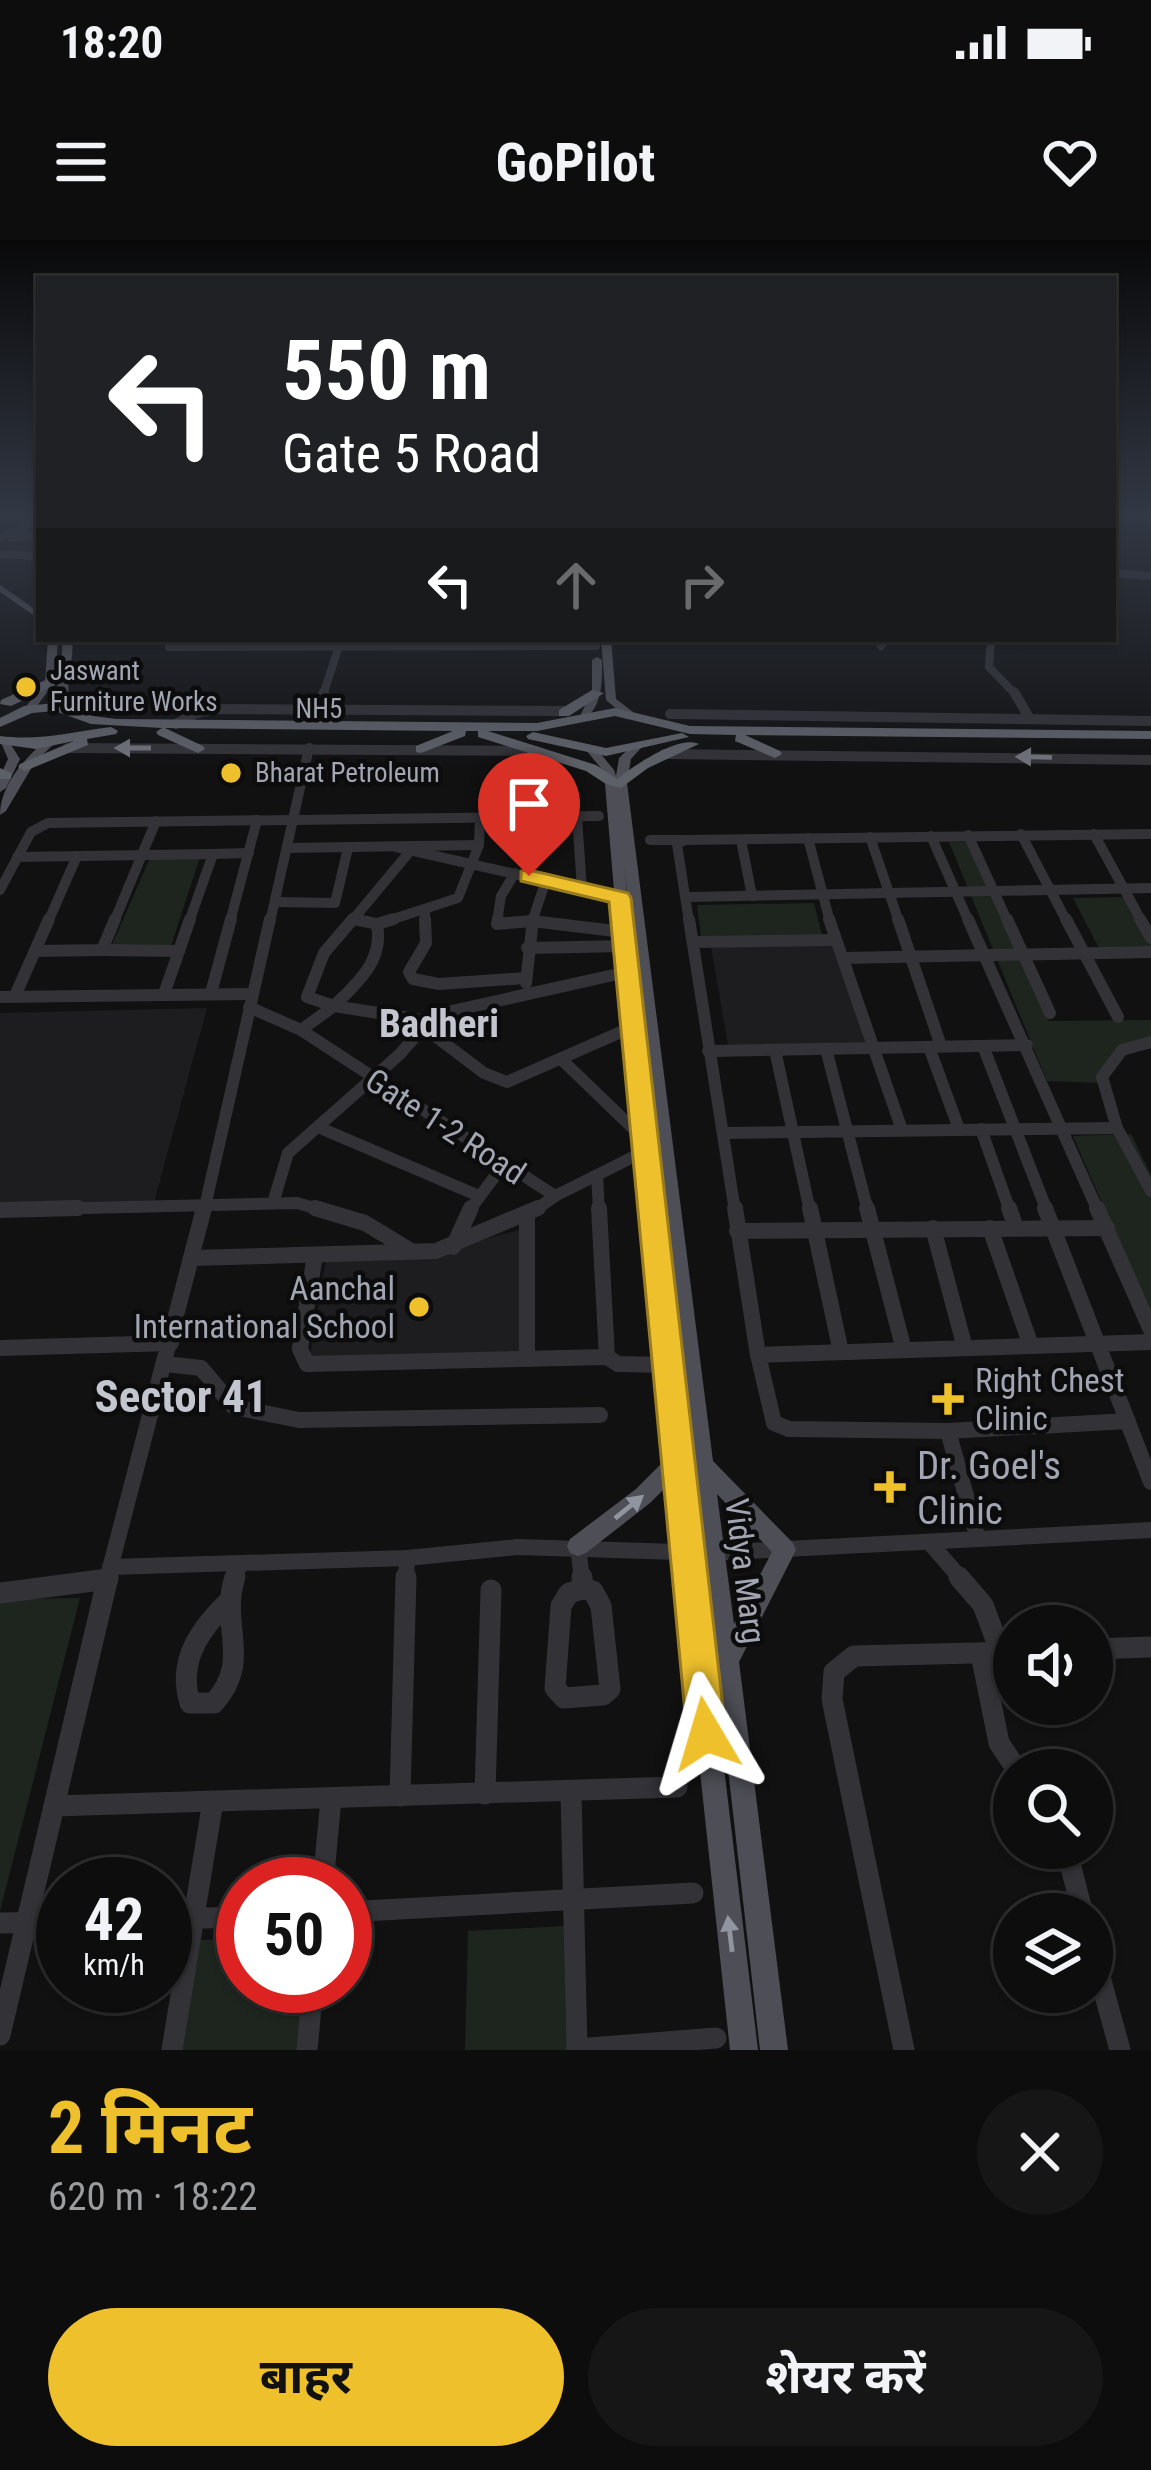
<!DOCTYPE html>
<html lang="hi">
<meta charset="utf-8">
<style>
body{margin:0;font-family:"Roboto Condensed","Noto Sans Devanagari",sans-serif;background:#161617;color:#f1f3f6;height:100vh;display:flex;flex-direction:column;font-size:45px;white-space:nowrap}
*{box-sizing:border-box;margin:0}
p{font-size:39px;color:#9a9c9e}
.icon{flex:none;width:66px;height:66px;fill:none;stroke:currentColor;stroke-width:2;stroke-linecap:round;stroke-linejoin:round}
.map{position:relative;height:1810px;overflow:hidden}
.sheet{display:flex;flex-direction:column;background:#0d0d0e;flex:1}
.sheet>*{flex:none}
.guide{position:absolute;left:36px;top:36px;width:1080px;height:366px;border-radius:0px;box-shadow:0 3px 9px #0004,0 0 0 3px #2d2d2e;background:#202124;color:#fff;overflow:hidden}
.buttons{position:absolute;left:993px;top:1365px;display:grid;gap:24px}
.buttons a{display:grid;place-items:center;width:120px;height:120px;border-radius:50%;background:#0d0d0e;box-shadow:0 3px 9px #0004,0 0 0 3px #2d2d2e;font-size:60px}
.speed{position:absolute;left:36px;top:1617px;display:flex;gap:24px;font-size:60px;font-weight:700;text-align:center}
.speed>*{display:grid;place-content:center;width:156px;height:156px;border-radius:50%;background:#0d0d0e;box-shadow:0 3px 9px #0004,0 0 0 3px #2d2d2e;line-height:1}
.speed small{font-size:30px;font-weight:400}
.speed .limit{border:18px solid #d22;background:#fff;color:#111}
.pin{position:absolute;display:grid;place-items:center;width:102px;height:102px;color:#fff;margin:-123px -51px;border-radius:50% 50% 50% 0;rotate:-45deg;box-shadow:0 0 12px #0007}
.pin .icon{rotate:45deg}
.me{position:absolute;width:132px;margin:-66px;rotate:353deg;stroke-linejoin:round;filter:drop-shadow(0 0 9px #0008)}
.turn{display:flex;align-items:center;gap:42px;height:252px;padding:0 48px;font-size:54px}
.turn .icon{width:156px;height:156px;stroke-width:2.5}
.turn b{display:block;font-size:84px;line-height:102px}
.lanes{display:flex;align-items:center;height:114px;padding:0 48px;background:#0003;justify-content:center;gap:60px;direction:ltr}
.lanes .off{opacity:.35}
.round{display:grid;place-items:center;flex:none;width:126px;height:126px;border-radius:63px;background:#161617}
.summary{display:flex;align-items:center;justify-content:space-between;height:204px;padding:0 48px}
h1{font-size:72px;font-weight:700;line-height:90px;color:#eec02c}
.button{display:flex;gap:24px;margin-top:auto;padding:24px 48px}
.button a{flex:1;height:138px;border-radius:72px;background:#eec02c;color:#111;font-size:48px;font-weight:700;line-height:138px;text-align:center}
.button a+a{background:#161617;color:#f1f3f6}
.status{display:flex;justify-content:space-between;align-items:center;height:84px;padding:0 60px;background:#0d0d0e;direction:ltr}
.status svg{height:33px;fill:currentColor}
header{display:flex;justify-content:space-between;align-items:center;height:156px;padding:0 48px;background:#0d0d0e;font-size:54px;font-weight:700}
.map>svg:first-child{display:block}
.built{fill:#1d1d1f}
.green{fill:#1d251e}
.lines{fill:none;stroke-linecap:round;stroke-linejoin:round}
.minor-far4{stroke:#323237;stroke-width:8}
.minor-far3{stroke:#323237;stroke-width:10}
.minor-far2{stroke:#323237;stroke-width:12}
.minor-far1{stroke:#323237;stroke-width:16}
.minor{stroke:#323237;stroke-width:21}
.major{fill:#4e4f56;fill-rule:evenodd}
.highway{fill:#5e6068;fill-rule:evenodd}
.oneway{fill:#70727b}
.oneway2{fill:#9195a0}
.route{fill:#eec02c;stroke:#9b7d1d;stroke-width:3}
.poi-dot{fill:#eec02c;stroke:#0c0c0d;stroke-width:4.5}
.labels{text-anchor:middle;stroke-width:9;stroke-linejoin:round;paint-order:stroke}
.far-poi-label{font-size:27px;fill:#a2a6b3;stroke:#0c0c0d;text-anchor:start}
.far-street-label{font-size:27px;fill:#a2a6b3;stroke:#0c0c0d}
.street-label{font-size:33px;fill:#a2a6b3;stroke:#0c0c0d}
.poi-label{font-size:33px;fill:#a2a6b3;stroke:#0c0c0d;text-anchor:end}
.quarter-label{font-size:39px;font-weight:bold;fill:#c3c5cf;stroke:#0c0c0d}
.near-poi-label{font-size:39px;fill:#a2a6b3;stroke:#0c0c0d;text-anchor:start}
.district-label{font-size:45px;font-weight:bold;fill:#c3c5cf;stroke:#0c0c0d}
</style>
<div class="status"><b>18:20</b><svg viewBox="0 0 49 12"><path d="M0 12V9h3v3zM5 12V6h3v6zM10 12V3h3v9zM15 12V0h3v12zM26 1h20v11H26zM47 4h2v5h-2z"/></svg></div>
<header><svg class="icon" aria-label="menu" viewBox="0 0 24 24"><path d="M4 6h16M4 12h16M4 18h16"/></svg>GoPilot<svg class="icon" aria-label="heart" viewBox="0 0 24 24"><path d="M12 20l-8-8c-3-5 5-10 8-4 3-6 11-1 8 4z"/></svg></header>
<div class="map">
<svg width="1151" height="1810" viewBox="0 0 1151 1810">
<rect width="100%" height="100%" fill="#111112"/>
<g class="built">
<polygon points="836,703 865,802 728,806 711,706"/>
<polygon points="207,768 153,966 0,969 0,773"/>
<polygon points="519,990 519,1116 309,1123 326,1019 444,1010"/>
</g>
<g class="green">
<path d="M 949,602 L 968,602 L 1049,781 L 1151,780 L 1151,800 C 1119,802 1113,814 1103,843 L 1047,841 Z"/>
<polygon points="200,617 171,706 111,707 150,618"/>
<polygon points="1125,657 1151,702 1151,711 1101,712 1073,658"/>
<polygon points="814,663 822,695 701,696 697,665"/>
<polygon points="1131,894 1151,935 1151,1076 1073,896"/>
<polygon points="80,1358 0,1671 0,1359"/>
<polygon points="564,1686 567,1810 465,1810 468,1691"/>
<polygon points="243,1699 243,1746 307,1746 300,1810 178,1810 196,1700"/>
</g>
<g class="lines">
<g class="minor-far4">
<polyline points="0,297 31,284 35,275"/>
<polyline points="11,298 39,296"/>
<polyline points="0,314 39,316"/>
<polyline points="1113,333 1151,336"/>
<polyline points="991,399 989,427 1016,455"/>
<polyline points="881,406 887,399"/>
<polyline points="169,407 596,406"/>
<polyline points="323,455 341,400"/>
</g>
<g class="minor-far3">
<polyline points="1014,452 1030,479"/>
<polyline points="318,469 324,452"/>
<polyline points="670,474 1151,481"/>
<polyline points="176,484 196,473 218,469 567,471"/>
<polyline points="68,508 536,511"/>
<polyline points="664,514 1151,520"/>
<polyline points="577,577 582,649"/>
<polyline points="527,578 529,636"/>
<polyline points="1021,594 1067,682"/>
<polyline points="1094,594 1142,682"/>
<polyline points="968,595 1008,682"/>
<polyline points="931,596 969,682"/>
<polyline points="870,597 899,682"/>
<polyline points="808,598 830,682"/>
<polyline points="650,600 681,600"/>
<polyline points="741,600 752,656"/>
<polyline points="396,607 620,658"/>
<polyline points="287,608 479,605"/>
<polyline points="213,614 249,613"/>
<polyline points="17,617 213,614 189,682"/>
<polyline points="0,650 31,592 48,583 599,576"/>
<polyline points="688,657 1151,648"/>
<polyline points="276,662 335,663 348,608"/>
<polyline points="425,671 425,682"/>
<polyline points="353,679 366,682"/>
<polyline points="48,682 77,616"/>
<polyline points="114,682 156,581"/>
<polyline points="230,682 257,580"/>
<polyline points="270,682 309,508"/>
<polyline points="351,682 411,610"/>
<polyline points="384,682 458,658 479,605 480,578"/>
<polyline points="497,682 501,656 515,633"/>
<polyline points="525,682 537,682"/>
<polyline points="532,682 546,640"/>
<polyline points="689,682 677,604 685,600 1151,594"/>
</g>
<g class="minor-far2">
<polyline points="353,679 377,684 394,679"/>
<path d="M 353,679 L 324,713 L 307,757 L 334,766 C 358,742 384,721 377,684"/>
<polyline points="425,679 426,703 409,732 413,739 439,744 525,738"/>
<polyline points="498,679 497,684 532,681 623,692"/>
<polyline points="689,679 735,971"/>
<polyline points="829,679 902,890"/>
<polyline points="898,679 941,806"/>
<polyline points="968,679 1098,971"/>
<polyline points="1007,679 1050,773"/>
<polyline points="1066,679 1118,777"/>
<polyline points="1140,679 1151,698"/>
<polyline points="696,702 835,700"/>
<polyline points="527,708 625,706"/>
<polyline points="102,710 179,711"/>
<polyline points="35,711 102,710 115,679"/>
<polyline points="843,718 1151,712"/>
<polyline points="526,743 533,679"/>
<polyline points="211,753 231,679"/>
<polyline points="164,754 190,679"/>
<polyline points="15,756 49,679"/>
<polyline points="0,757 251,754"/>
<polyline points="249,767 301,790 555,956 645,911"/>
<polyline points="423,787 484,833 507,842 630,788"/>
<polyline points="301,790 334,766 428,781"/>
<polyline points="1151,802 1122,810 1102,837 1117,888 1151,951"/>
<polyline points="983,806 1047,971"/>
<polyline points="929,807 959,889"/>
<polyline points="826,809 868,971"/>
<polyline points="775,810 810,971"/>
<polyline points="708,811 1027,805"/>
<polyline points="561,819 644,899"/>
<polyline points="318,887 479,956"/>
<polyline points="981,889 1010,971"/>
<polyline points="724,893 1117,888"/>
<polyline points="597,935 599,971"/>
<polyline points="273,963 288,913 400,814 434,775 627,732"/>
<polyline points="0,970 297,963 325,971"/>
<polyline points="204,971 270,679"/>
<polyline points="469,971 504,924"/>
<polyline points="534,971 555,956"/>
</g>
<g class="minor-far1">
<polyline points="315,968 365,983 413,1012"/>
<polyline points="599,968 607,1117"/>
<polyline points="735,968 758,1115"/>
<polyline points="810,968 841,1112"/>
<polyline points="867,968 904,1110"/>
<polyline points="1009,968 1016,988"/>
<polyline points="1045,968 1151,1242"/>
<polyline points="1097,968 1151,1090"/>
<polyline points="0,970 78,968"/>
<polyline points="527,976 527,1119"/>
<polyline points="933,988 965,1108"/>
<polyline points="990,988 1031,1106"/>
<polyline points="737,991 1107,988"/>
<polyline points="453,1007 471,968"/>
<polyline points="315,1015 300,1109 307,1124 607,1117 618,1124 667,1125"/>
<polyline points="193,1018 436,1011 538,968"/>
<polyline points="0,1108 171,1103"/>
<polyline points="165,1124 201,1128 234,1167 299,1180 600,1175"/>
<polyline points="1128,1181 948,1191 789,1189 774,1183 758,1115 1151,1102"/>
<polyline points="948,1191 978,1299"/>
<polyline points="930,1303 962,1340"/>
<polyline points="578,1306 582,1340"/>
<polyline points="110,1327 407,1318 518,1307 710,1313 1151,1290"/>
<polyline points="97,1340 108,1339"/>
<polyline points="107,1340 204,968"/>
<polyline points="234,1340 240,1323"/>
<polyline points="406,1340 407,1318"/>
</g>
<g class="minor">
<polyline points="582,1337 583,1349"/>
<polyline points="959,1337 983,1365 1001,1413"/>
<polygon points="583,1349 593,1351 601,1366 610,1449 603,1455 564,1458 555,1448 561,1366 569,1353"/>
<polyline points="0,1353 108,1339"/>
<path d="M 229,1361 C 200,1389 177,1421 190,1463 L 214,1463 C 253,1419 219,1387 235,1337"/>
<polyline points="1092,1409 1151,1407"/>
<polyline points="981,1414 999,1503 1017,1530"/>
<polyline points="571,1552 577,1810"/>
<polyline points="485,1554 491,1350"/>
<polyline points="400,1556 406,1337"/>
<polyline points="54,1566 677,1547"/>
<polyline points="1066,1608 1083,1674"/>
<polyline points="323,1644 331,1559"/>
<polyline points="345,1672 693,1653"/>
<polyline points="165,1679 243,1677"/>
<polyline points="0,1683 63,1682"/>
<polyline points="1092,1708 1120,1810"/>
<polyline points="0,1795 108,1337"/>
<polyline points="577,1809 716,1798"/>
<polyline points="172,1810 213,1561"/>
<polyline points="307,1810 313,1746"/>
<polyline points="904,1810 832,1459 834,1432 854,1416 1014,1412"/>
</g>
<g class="major">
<polygon points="0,345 39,372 39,379 0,352"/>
<polygon points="48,399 58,399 55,442 33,471 25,471 24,469 45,442"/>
<path d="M 62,399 L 72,399 C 75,423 62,446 73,469 L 68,472 C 47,453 65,425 62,399 Z"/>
<polygon points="601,399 611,399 616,459 633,472 633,476 625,476 606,460"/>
<path d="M 597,417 L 602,420 C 602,443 603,464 585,479 L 580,476 L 592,452 L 592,420 Z"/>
<polygon points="4,499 8,500 20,519 6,548 0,552 0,536 8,519 0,500"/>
<path d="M 46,500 L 56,502 L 35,522 L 6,571 L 0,575 C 0,545 25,518 46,500 Z"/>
<path d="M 632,505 L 642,507 L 631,519 L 627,543 L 713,1221 L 793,1303 L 796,1310 L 739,1422 L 788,1810 L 760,1810 L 717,1432 L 713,1424 L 715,1419 L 693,1228 L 689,1220 L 692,1213 L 624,624 L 681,1171 L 758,1810 L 730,1810 L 669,1244 L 650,1263 L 586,1313 L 578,1316 L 570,1313 L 567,1306 L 570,1299 L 636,1249 L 666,1219 L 631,852 L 604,532 L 586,510 L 596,508 L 614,530 L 616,536 L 619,518 ZM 717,1254 L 772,1312 L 734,1384 Z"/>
</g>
<g class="highway">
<polygon points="50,438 55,439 55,445 11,466 0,464 1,460"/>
<polygon points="592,450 604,453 569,476 559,476 559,470"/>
<path d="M 56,463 L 93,476 L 116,479 L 537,483 L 615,468 L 690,486 L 1151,491 L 1151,499 L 745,495 L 780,511 L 782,514 L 775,518 L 735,501 L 736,495 L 690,494 L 615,476 L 537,491 L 488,491 L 596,525 L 617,539 C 635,525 679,495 699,504 L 648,528 L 621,548 L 606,544 L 586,531 L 478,497 L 478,491 L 466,491 L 465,496 L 421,513 L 416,512 L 416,506 L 453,491 L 165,488 L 203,506 L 205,509 L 198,513 L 158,495 L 156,492 L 162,488 L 91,484 L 55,471 L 32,473 L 0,487 L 0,478 L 24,466 Z"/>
<path d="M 111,487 L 118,491 L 116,494 L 87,499 L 88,505 L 25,531 L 18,527 L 20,524 L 74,501 L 36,509 L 0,504 L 0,496 C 39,501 72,492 111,487 Z"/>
<polygon points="533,492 606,508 682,493 689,497 606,516 528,499 526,496"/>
<polygon points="0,528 11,533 11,539 0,539"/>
</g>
</g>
<defs><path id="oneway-solid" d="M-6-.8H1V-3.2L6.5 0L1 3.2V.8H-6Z" transform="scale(3)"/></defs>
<g class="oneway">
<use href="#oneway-solid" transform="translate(133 508) rotate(-180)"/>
<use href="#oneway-solid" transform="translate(1034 517) rotate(-179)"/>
</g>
<g class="oneway2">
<use href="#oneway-solid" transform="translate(629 1267) rotate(-39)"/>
<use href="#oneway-solid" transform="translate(730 1694) rotate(-97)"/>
</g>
<linearGradient id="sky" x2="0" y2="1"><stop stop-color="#09090a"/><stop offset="0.52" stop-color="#323844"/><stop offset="1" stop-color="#323844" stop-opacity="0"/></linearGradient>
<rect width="1151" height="529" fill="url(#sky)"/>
<polygon class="route" points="529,630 628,653 631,658 726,1494 721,1508 706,1514 692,1508 687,1494 609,662 521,641 521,631"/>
<g class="poi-dot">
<circle cx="26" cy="447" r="12"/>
<circle cx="231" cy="533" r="12"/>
<circle cx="419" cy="1067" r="12"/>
<path d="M942 1141h12v12h12v12h-12v12h-12v-12h-12v-12h12z"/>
<path d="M884 1229h12v12h12v12h-12v12h-12v-12h-12v-12h12z"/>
</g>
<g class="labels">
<g class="far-poi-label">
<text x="50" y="440">Jaswant<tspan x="50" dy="31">Furniture Works</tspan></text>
<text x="255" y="542">Bharat Petroleum</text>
</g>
<g class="far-street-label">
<text x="319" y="478">NH5</text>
</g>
<g class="street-label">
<text transform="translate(446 886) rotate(33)" y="12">Gate 1-2 Road</text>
<text transform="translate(746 1331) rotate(83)" y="12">Vidya Marg</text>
</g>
<g class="poi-label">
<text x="395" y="1060">Aanchal<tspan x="395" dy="38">International School</tspan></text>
<text x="975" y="1152" text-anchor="start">Right Chest<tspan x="975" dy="38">Clinic</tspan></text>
</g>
<g class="quarter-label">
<text x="439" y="797">Badheri</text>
</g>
<g class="near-poi-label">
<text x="917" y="1239">Dr. Goel's<tspan x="917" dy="45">Clinic</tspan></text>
</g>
<g class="district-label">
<text x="181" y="1172">Sector 41</text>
</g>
</g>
</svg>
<div class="buttons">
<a><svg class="icon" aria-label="sound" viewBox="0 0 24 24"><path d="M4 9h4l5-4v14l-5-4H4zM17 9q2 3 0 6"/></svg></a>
<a><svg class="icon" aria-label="search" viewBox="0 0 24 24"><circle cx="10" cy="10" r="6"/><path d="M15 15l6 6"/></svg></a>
<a><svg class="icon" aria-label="layers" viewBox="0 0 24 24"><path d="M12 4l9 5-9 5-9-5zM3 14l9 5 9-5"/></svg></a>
</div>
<div class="speed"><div>42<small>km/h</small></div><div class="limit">50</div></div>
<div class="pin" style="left:529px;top:636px;background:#d93025"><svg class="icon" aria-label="arrive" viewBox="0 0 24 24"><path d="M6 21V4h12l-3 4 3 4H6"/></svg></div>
<svg class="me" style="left:706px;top:1494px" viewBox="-20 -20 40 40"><path d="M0-17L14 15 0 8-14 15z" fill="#eec02c" stroke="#fff" stroke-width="4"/></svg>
<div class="guide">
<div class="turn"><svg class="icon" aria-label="left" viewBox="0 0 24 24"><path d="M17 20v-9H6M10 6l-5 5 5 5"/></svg><div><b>550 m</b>Gate 5 Road</div></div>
<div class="lanes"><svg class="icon" aria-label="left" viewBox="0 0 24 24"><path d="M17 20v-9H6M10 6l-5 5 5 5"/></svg><svg class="icon off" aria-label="ahead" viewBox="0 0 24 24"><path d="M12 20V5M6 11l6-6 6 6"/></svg><svg class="icon off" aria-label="right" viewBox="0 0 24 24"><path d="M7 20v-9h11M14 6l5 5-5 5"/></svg></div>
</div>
</div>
<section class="sheet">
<div class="summary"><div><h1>2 मिनट</h1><p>620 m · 18:22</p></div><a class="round"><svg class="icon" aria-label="close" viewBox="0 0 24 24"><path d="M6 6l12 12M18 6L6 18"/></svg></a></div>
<div class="button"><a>बाहर</a><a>शेयर करें</a></div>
</section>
